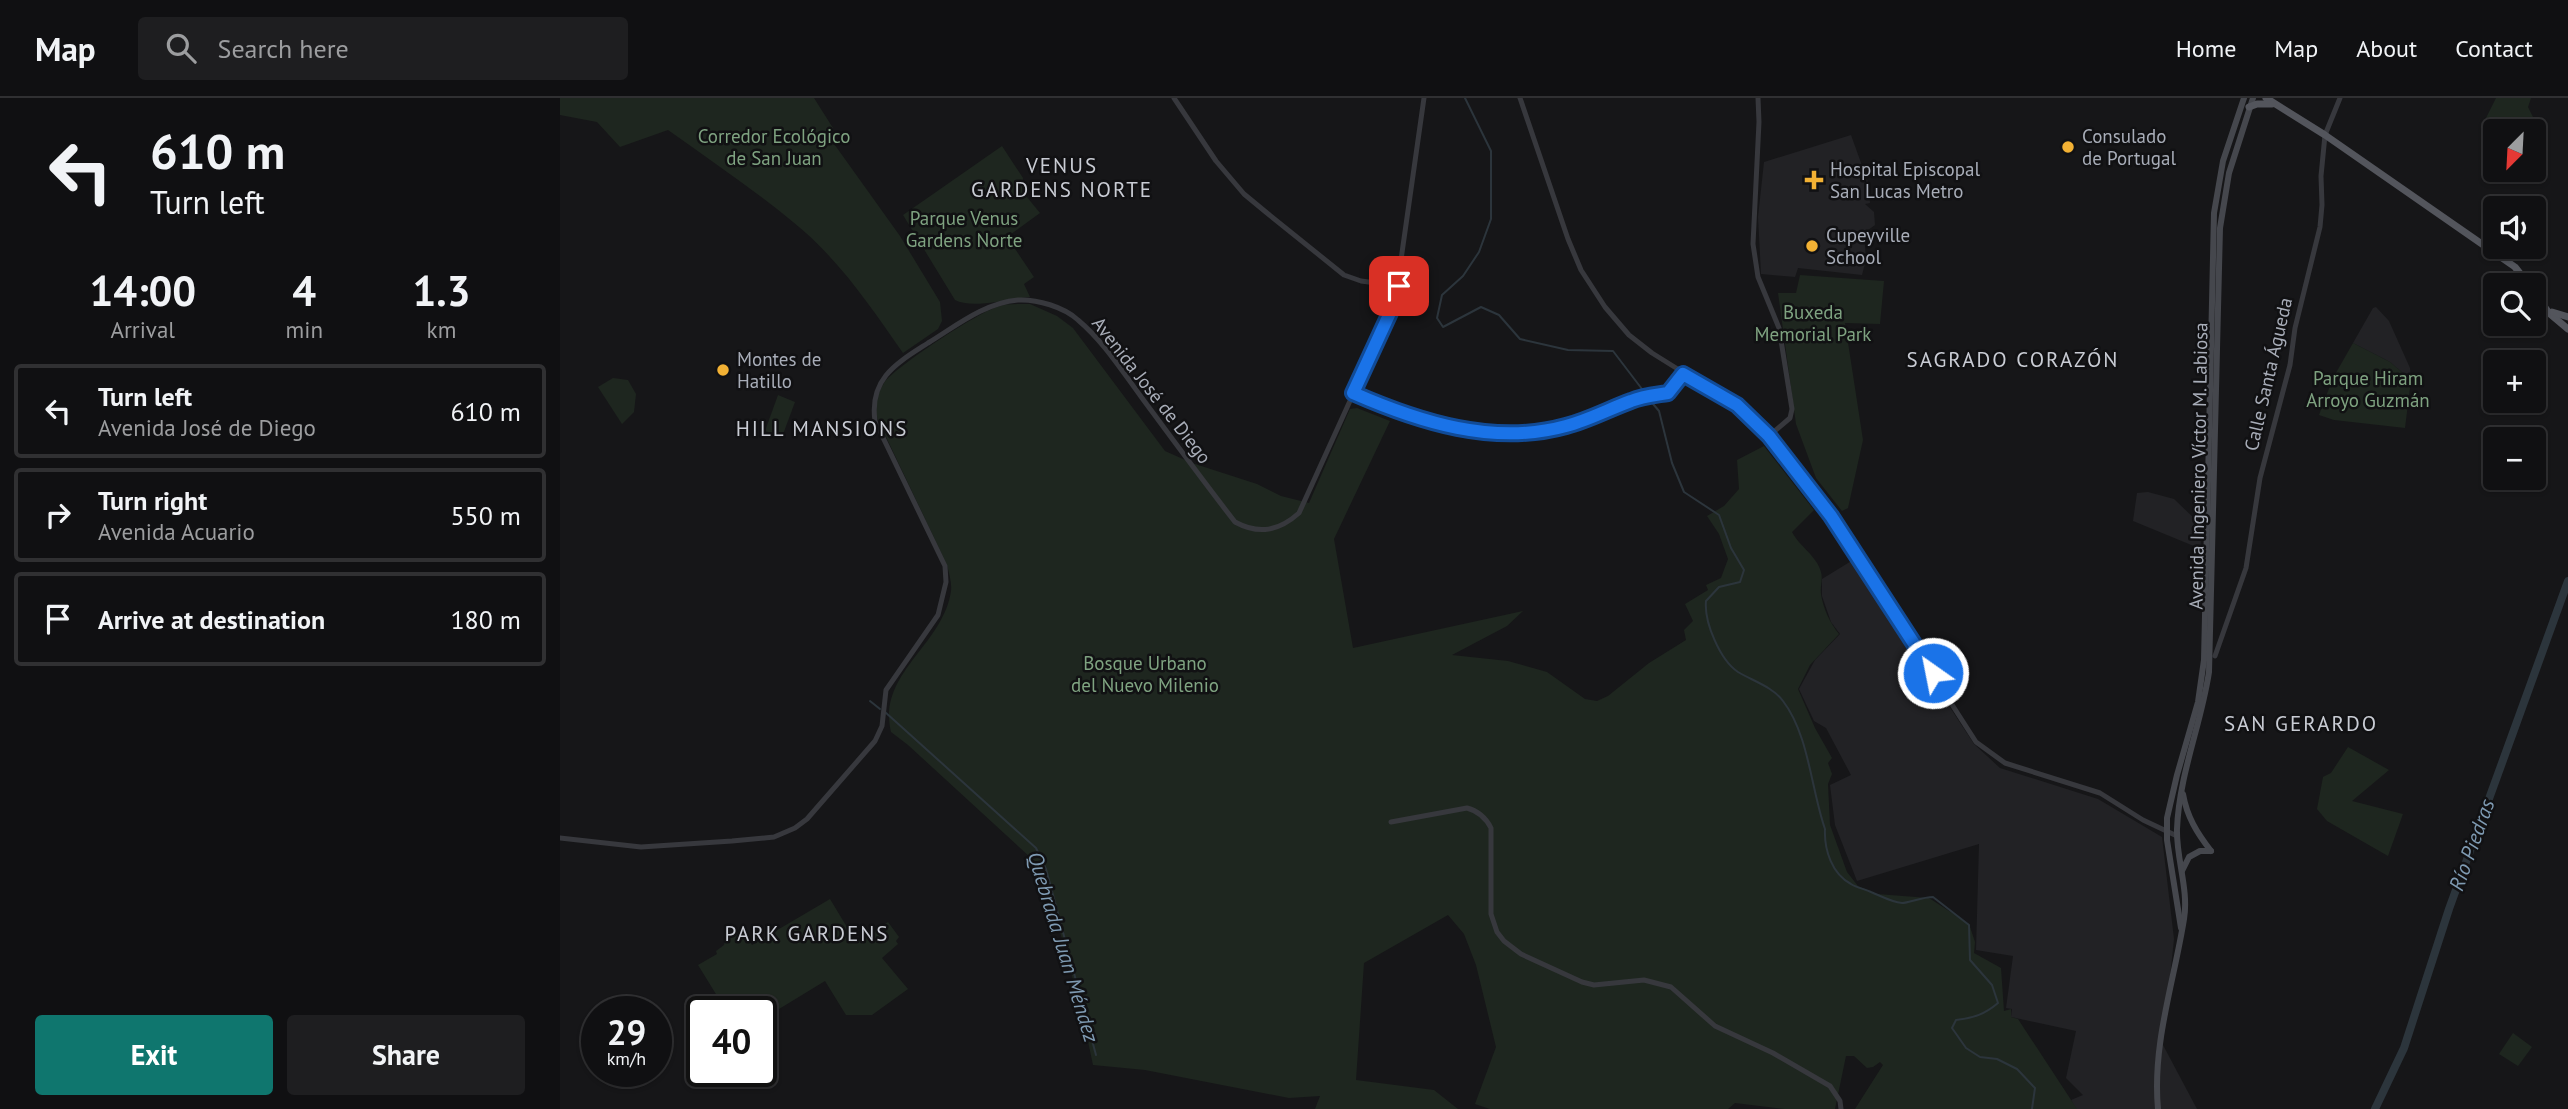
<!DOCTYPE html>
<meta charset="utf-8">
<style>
body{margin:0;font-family:"PT Sans",sans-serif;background:#1e1e20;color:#f1f3f6;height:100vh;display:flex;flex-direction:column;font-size:26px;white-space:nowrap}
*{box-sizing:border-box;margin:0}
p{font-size:23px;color:#9c9d9f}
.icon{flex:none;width:38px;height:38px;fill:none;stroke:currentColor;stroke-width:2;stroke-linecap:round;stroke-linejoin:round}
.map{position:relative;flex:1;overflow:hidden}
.drawer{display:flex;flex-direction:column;background:#101012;width:560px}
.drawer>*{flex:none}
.banner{background:#101012;color:#f1f3f6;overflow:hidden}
.needle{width:46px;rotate:204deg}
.fabs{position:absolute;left:1923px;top:21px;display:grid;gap:14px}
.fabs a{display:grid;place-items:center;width:63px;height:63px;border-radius:7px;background:#101012;box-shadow:0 2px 5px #0004,0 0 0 2px #303032;font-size:35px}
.speed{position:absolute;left:21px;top:898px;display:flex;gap:14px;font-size:35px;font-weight:700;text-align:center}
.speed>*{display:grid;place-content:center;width:91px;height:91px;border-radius:50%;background:#101012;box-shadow:0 2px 5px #0004,0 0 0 2px #303032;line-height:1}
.speed small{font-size:18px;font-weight:400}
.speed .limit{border:4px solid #111;border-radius:10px;background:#fff;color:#111}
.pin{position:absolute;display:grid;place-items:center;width:60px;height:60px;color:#fff;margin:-30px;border-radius:14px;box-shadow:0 4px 10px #0006}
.me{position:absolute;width:77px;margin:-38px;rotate:327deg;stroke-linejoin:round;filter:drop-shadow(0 0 5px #0008)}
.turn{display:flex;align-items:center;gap:24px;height:147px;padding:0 35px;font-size:32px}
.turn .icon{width:91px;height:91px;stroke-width:2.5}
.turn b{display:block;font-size:49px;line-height:60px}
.eta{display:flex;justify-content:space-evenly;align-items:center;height:119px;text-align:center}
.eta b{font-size:42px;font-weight:800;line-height:49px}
.button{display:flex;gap:14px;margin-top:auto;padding:14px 35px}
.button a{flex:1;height:80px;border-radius:7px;background:#0f766e;color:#fff;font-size:28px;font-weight:800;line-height:80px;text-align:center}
.button a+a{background:#1e1e20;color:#f1f3f6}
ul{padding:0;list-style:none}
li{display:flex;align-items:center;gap:21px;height:94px;margin:0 14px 10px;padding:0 21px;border:4px solid #303032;border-radius:7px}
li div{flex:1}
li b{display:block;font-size:26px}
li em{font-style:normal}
header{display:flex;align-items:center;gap:42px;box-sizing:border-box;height:98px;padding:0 35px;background:#101012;border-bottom:2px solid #303032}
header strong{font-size:33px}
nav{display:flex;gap:38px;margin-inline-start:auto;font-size:24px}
.search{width:490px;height:63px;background:#1e1e20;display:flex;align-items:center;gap:18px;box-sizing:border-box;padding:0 24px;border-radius:7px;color:#9c9d9f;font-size:26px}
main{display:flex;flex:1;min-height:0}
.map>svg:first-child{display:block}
.built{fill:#222225}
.green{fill:#1e261f}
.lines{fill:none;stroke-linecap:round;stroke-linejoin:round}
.stream{stroke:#2c353c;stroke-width:2}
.river{stroke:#2c353c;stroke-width:8}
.tertiary{stroke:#37383d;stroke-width:5}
.secondary{stroke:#45474d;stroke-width:6}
.primary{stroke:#53555c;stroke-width:7}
.route-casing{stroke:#114b97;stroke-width:18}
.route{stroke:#1a73e8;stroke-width:12}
.poi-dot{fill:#f2b134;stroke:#111113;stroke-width:2.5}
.labels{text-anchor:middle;stroke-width:5;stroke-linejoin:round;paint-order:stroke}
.park-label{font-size:19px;fill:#7fa381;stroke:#111113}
.poi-label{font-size:19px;fill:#a8adb8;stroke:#111113;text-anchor:start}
.street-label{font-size:19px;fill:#a8adb8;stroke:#111113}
.neighbourhood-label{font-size:21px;letter-spacing:2px;fill:#c9ccd4;stroke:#111113}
.water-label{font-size:21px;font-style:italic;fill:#7f9bb3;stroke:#111113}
</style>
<header>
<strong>Map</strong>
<div class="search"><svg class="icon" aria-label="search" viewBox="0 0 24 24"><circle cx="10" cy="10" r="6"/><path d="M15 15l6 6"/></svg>Search here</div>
<nav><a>Home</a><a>Map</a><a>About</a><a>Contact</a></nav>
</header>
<main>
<section class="drawer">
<div class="banner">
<div class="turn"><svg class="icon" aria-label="left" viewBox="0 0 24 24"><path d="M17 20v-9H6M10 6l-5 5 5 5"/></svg><div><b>610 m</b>Turn left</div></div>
</div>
<div class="eta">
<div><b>14:00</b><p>Arrival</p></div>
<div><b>4</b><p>min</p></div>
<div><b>1.3</b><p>km</p></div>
</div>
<ul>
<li><svg class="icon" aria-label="left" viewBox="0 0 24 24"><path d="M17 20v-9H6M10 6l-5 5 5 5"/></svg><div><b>Turn left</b><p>Avenida José de Diego</p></div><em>610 m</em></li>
<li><svg class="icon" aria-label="right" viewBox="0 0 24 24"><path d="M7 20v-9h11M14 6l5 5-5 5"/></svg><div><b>Turn right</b><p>Avenida Acuario</p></div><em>550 m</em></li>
<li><svg class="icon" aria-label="arrive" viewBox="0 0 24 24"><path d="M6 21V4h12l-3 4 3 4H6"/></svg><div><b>Arrive at destination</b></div><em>180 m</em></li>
</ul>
<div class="button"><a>Exit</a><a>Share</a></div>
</section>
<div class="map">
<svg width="2008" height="1011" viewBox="0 0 2008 1011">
<rect width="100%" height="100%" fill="#161618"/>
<g class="built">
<polygon points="1291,37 1309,87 1310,105 1305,106 1314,114 1315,127 1304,135 1306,162 1302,177 1238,170 1235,179 1201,176 1198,119 1204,64"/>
<polygon points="1816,209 1829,223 1850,270 1851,282 1830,264 1793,245 1813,210"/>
<polygon points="1588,394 1614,401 1640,426 1641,451 1573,423 1577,395"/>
<polygon points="1293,462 1414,646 1440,670 1538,701 1602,739 1614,841 1603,947 1637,1011 1516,1011 1511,1002 1523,997 1506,980 1516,933 1451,919 1452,911 1446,910 1453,858 1416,852 1419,746 1297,783 1275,727 1270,687 1291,677 1266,630 1254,623 1239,591 1255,562 1280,536 1271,524 1262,498 1262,481"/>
</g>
<g class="green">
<path d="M 0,0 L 254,0 L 273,30 L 272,43 L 340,138 L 380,204 L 382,223 L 378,231 L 343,255 C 311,209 278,160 233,124 C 193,91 150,62 108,32 L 60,49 L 37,24 L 0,17 Z"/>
<polygon points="1936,0 1971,0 1968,9 1975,23 1969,33 1936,33 1935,50 1927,53 1923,26"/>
<path d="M 442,48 L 463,80 L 462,93 L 480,115 L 447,139 L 474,179 L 464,186 L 470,199 C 450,201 411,211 395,202 L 343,117 Z"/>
<polygon points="1240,177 1324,183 1320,226 1285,225 1303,342 1288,410 1282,413 1256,380 1236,326 1218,195 1236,195"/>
<path d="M 470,206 L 497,218 L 513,230 L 605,353 L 632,365 L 697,386 L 721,398 L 749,405 L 790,311 L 797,310 L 830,323 L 774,441 L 793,550 L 963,513 L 947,528 L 892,557 L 948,563 L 987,574 L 1025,601 L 1037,603 L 1048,598 L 1089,565 L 1126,542 L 1124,532 L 1133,523 L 1125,506 L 1148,492 L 1146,487 L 1161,480 L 1168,461 L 1159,436 L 1147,418 L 1164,408 L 1179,391 L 1177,362 L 1204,348 L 1254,412 L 1232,434 C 1239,448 1257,458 1261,474 C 1263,481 1260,489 1261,496 C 1263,510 1270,525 1279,536 L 1250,567 L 1238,591 L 1255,630 L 1272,660 L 1268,665 L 1272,676 L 1268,686 L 1270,727 L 1287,774 L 1298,788 L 1317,796 L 1369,800 L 1409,826 L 1415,844 L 1414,855 L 1441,870 L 1444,913 L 1451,911 L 1451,919 L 1458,921 L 1517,1011 L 1295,1011 L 1323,967 L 1320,964 L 1313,969 L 1307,970 L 1294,958 L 1286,958 L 1275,1011 L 1225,1011 L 1175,1005 L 1168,1011 L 930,1011 L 915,1006 L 936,949 L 916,867 L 904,836 L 888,817 L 804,865 L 796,982 L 874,992 L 898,1011 L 755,1011 L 760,998 L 729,1000 L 585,972 L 533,967 L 522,915 L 483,771 L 348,647 L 331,634 C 317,575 383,548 391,493 C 392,485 389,475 387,467 L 318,322 C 314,309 317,296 324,285 C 335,269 417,215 437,209 C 446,205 460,206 470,206 Z"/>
<polygon points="1793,245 1830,264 1851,282 1845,330 1774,322 1759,317 1773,280"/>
<polygon points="53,280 68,282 76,296 74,314 62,326 38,289"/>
<polygon points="218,297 235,304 222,339 205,333"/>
<polygon points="1788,649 1829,672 1792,703 1843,716 1828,758 1767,723 1757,711 1763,679 1771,675"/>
<polygon points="270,801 296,844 328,824 339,839 336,843 338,846 322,860 348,891 312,917 286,917 265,883 201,922 201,914 181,913 173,900 167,902 164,898 159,901 138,867 157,856 156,853 164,847 165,841 182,831 192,847"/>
<polygon points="1953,935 1972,949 1958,968 1939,956"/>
</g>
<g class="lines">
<g class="stream">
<polyline points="905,0 931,53 931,121 919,154 903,178 882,197 877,220 883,229 921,209 939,217 960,241 1008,252 1053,253 1085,295"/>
<path d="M 1088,300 L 1099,313 L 1112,365 L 1124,394 L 1159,417 L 1171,450 L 1184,472 L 1180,484 L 1159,489 L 1146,503 C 1144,524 1160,562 1178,574 C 1193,583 1213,589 1223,603 C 1249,637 1251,691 1265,731 C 1264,752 1272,776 1291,786 C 1297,790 1305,791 1311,794 C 1321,798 1331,804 1342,805 C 1349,805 1362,799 1373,799 L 1409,827 L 1410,862 L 1432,887 L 1438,905 C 1425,916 1414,920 1396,922 L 1392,930 L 1406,950 L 1420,959 L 1437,961 L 1457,971 L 1475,990 L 1472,1011"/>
<polyline points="310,603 320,611"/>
<polyline points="325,614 476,750 486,771 536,957"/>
</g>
<polyline class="river" points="1815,1011 1844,950 1889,811 2008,483"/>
<g class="tertiary">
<polyline points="614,0 656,63 684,96 707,115 784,177 801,183 839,188"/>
<polyline points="960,0 1008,141 1021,172 1045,209 1069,237 1092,255 1177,308 1209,338 1271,418 1416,644 1445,665 1540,695 1583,722 1617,738"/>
<polyline points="1198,0 1199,24 1193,146 1198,179 1219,230 1232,311 1230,320 1209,338"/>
<path d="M 793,295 C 859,324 934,348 1007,328 C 1029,322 1049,311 1071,302 C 1083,298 1096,297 1108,295 L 1123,276"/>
<polyline points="1655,558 1686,470 1700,380 1730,267 1735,230 1760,129 1762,107 1761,78 1765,37 1780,0"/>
<path d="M 831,724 L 907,710 C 918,713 926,720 931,730 L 931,816 L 937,834 L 944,843 L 961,856 L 1022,884 L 1034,887 L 1084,882 L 1111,889 L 1155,928 L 1213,955 L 1270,988 L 1280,1003 L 1281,1011"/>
<path d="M 0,740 L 81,749 L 172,743 L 214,739 L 235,730 L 247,721 L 315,643 L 322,628 L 326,592 L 378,517 L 386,484 L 385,468 L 315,323 C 309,280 337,265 368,245 C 396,228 424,205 458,202 C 477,201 504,209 518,222 C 544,244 562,273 582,300 C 613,342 643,383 675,424 C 699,437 719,433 739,415 L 835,204 L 864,0"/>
</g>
<g class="secondary">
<path d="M 1623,696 C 1627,719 1637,735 1651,753"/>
<polyline points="1622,773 1629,759 1640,753 1651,753"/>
<polyline points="1621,830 1607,742 1607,720 1617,677 1638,604 1644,562 1654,115 1663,63 1684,0"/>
<path d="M 1598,1011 C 1592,946 1614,884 1624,821 C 1629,792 1616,760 1617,731 C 1619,677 1641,627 1649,574 L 1660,130 L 1669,75 L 1693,0"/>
</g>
<g class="primary">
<polyline points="1706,0 1765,37 1955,169 1969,187"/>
<polyline points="1689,9 1697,6 1712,6"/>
<polyline points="1974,194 1989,215 2008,231"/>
<polyline points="1992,214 2008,219"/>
</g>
</g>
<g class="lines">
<g class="route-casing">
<path id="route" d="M 839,188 L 835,204 L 793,295 C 859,324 934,348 1006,328 C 1029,322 1049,311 1071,303 C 1083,298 1096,297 1108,295 L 1123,276 L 1177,307 L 1209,338 L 1271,418 L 1373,575"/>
</g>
<use href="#route" class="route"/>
</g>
<g class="poi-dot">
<circle cx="1508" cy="49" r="7"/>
<path d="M1250.5 71.5h7v7h7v7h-7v7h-7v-7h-7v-7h7z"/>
<circle cx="1252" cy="148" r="7"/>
<circle cx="163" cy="272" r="7"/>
</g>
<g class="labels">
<g class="park-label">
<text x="214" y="45">Corredor Ecológico<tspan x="214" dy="22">de San Juan</tspan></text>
<text x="404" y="127">Parque Venus<tspan x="404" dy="22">Gardens Norte</tspan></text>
<text x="1253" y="221">Buxeda<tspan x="1253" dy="22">Memorial Park</tspan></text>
<text x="1808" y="287">Parque Hiram<tspan x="1808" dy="22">Arroyo Guzmán</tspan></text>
<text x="585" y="572">Bosque Urbano<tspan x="585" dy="22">del Nuevo Milenio</tspan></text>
</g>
<g class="poi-label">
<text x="1522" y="45">Consulado<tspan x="1522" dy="22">de Portugal</tspan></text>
<text x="1270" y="78">Hospital Episcopal<tspan x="1270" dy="22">San Lucas Metro</tspan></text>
<text x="1266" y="144">Cupeyville<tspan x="1266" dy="22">School</tspan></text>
<text x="177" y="268">Montes de<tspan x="177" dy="22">Hatillo</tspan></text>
</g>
<g class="street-label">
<text transform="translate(1708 276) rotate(-77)" y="7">Calle Santa Águeda</text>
<text transform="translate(592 292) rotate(52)" y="7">Avenida José de Diego</text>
<text transform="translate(1638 368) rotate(-89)" y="7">Avenida Ingeniero Víctor M. Labiosa</text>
</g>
<g class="neighbourhood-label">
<text x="502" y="75">VENUS<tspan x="502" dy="24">GARDENS NORTE</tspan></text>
<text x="1453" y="269">SAGRADO CORAZÓN</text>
<text x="262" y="338">HILL MANSIONS</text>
<text x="1741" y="633">SAN GERARDO</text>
<text x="247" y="843">PARK GARDENS</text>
</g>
<g class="water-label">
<text transform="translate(1912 747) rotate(-70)" y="7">Río Piedras</text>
<text transform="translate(503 849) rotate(73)" y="7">Quebrada Juan Méndez</text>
</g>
</g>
</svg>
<div class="fabs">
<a><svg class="needle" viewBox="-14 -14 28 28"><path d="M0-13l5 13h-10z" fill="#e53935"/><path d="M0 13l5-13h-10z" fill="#9c9d9f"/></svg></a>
<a><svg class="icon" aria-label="sound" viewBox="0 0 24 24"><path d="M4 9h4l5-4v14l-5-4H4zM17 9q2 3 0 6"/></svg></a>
<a><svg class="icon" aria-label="search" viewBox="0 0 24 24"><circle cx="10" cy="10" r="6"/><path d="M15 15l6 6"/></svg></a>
<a>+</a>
<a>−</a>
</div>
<div class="speed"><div>29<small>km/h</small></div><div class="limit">40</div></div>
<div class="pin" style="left:839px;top:188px;background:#d93025"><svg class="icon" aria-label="arrive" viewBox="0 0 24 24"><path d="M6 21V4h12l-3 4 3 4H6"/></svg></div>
<svg class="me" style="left:1373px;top:575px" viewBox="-20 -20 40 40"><circle r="17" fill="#1a73e8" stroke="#fff" stroke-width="3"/><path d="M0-11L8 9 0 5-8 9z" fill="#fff"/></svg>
</div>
</main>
